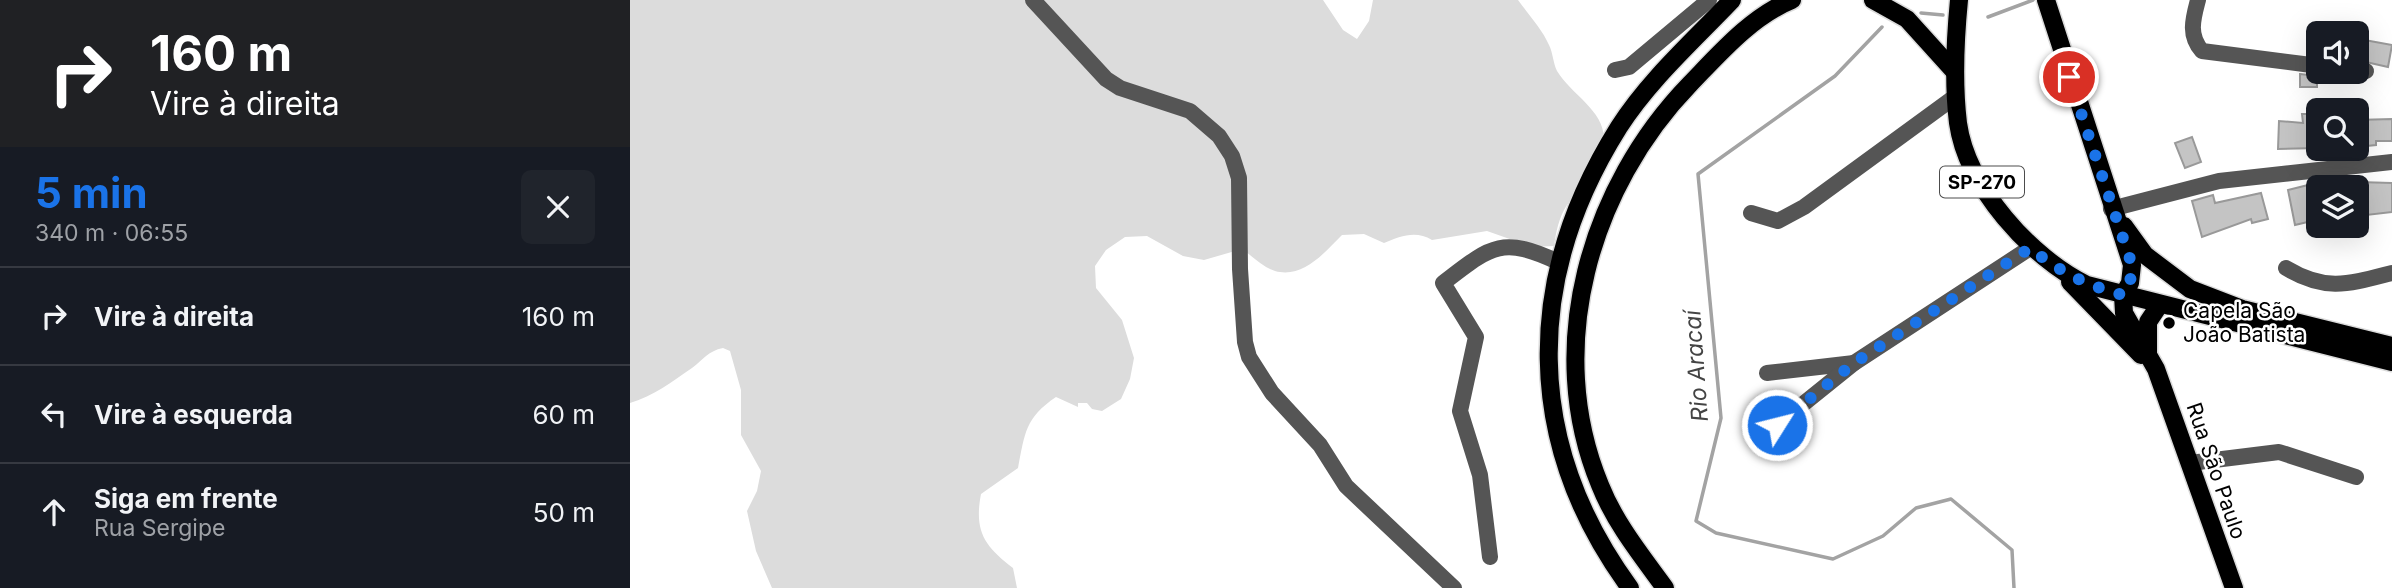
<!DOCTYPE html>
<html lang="pt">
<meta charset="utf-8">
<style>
body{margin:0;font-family:Inter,sans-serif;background:#20242c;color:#f1f3f6;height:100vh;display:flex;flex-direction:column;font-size:26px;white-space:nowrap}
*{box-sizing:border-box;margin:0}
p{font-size:23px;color:#9ea1a6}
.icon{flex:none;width:38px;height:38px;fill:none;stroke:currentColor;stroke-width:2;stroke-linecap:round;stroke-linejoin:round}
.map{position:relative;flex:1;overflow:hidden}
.panel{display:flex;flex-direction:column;background:#171b24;width:630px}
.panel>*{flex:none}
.banner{background:#202124;color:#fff;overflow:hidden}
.fabs{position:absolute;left:1676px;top:21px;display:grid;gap:14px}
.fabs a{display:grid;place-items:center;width:63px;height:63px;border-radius:10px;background:#171b24;box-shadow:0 7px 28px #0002;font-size:35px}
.pin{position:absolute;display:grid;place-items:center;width:60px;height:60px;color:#fff;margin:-30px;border:4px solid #fff;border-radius:50%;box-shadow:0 2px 7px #0007}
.me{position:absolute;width:77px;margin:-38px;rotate:54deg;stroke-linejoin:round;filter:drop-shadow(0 0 5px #0008)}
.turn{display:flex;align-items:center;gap:24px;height:147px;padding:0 35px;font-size:32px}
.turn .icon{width:91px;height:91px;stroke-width:2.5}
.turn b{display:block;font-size:49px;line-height:60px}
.round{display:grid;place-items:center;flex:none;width:74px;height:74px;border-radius:10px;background:#20242c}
.headline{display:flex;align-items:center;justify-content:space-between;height:119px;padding:0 35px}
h1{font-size:42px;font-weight:700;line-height:52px;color:#1a73e8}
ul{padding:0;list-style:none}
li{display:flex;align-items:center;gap:21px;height:98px;padding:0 35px;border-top:2px solid #363941}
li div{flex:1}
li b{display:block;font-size:26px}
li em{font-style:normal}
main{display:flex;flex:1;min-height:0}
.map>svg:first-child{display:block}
.green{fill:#dcdcdc}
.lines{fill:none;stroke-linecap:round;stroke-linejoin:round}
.stream{stroke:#a3a3a3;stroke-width:3.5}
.building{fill:#c4c4c4;stroke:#999;stroke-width:2}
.major-casing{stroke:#dbdbdb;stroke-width:21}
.minor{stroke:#555;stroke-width:16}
.major{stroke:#000;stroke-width:18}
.route{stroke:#1a73e8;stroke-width:12;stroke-dasharray:0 21.6}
.poi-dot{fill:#000;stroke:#fff;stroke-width:2.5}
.labels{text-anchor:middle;stroke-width:5;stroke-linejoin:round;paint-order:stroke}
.shield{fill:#fff;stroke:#4c4c4c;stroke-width:2}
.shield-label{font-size:19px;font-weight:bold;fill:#000}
.poi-label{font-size:21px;fill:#000;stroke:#fff;text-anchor:start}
.street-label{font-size:21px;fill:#000;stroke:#fff}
.water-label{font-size:23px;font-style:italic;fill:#444;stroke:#fff}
</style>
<main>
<section class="panel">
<div class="banner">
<div class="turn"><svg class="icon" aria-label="right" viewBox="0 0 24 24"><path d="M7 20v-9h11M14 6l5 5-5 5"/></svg><div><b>160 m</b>Vire à direita</div></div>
</div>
<div class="headline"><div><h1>5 min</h1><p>340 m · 06:55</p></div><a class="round"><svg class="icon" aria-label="close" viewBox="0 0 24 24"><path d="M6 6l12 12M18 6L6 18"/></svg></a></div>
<ul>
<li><svg class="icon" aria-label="right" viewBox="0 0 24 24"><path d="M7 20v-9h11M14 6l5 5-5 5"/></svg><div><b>Vire à direita</b></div><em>160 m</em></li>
<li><svg class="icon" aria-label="left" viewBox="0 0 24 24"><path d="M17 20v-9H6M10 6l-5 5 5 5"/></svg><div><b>Vire à esquerda</b></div><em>60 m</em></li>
<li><svg class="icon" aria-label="ahead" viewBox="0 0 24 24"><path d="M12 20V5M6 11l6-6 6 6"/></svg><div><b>Siga em frente</b><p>Rua Sergipe</p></div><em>50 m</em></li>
</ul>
</section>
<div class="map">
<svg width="1762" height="588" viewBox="0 0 1762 588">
<rect width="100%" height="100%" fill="#fff"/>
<path class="green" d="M 0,0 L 693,0 L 713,30 L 727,39 L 739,21 L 743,0 L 888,0 C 898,14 912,29 919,45 C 923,53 923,63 927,71 C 944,99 987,116 970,156 C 963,175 949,189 937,205 C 929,217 926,232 924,246 L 902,247 L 857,231 L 802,240 C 786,230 770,236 754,243 L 734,234 L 712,235 C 695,252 673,279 645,271 C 634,268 621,255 612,249 L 574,260 L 553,256 L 517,236 L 495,237 L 476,250 L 465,266 L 466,288 L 492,320 L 504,358 L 500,379 L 491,399 L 472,411 L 462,409 L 457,403 L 448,403 L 448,407 L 426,397 C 395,418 395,433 388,468 L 351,494 C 344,531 354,546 383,568 L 387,588 L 142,588 L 126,551 L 117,511 L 127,491 L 131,471 L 111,435 L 111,390 L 100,351 L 93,348 C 78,351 74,359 62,368 C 41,382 24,396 0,403 Z"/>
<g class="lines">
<g class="stream">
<polyline points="1291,13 1313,15"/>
<polyline points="1358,17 1403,0"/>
<polyline points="1252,27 1205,76 1068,174 1091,418 1066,521 1086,533 1203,559 1253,536 1286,508 1321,499 1382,550 1384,588"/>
</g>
</g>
<g class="building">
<polygon points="1729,39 1762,45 1758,67 1727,60"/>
<polygon points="1670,74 1687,76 1687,87 1670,87"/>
<polygon points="1672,114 1689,114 1689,148 1648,149 1649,121 1673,123"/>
<polygon points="1762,119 1762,141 1746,141 1746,145 1727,147 1727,120"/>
<polygon points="1562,137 1571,162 1555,168 1545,143"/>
<polygon points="1728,182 1762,183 1762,212 1728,216"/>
<polygon points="1678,185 1686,220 1665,225 1658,190"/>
<polygon points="1631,193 1638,219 1622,223 1621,219 1572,237 1562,201 1583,195 1585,203"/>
</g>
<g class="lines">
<g class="major-casing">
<g id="major">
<polyline points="1243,0 1277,19 1324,71"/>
<path d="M 1329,0 C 1325,41 1323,82 1328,123 C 1337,187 1401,258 1457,285 L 1762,362"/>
<polyline points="1416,0 1502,265 1500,283 1493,295 1494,313 1526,369 1604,588"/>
<polyline points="1494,226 1515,255 1560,289 1612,309 1762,346"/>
<polyline points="1440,282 1511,355"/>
<polyline points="1518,354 1518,322 1530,304"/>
<path d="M 1000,588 C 893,442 894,278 989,127 C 1019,80 1064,40 1102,0"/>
<path d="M 1035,588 C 1011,555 985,523 970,485 C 913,348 960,187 1060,84 C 1090,53 1122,16 1162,0"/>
</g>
</g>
<g class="minor">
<polyline points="403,0 476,79 490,88 560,111 589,136 602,156 609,178 610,269 615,342 619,357 642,393 690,445 716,486 824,588"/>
<path d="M 1568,0 C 1563,19 1558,35 1572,51 L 1689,66"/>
<polyline points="985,70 999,67 1079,0"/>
<polyline points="1727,70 1736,71"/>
<polyline points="1481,209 1589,181 1762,162"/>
<polyline points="1121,213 1148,221 1174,207 1326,96"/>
<path d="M 1656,268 C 1696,292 1719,284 1762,273"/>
<polyline points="1137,373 1224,363"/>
<polyline points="1147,425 1224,363 1400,248"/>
<polyline points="1560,463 1649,452 1726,477"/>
<path d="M 860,557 L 850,475 L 830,411 L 846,337 L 813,283 C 860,247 871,235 928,262"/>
</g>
<use href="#major" class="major"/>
</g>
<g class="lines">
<path class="route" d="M 1147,425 L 1224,363 L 1400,248 C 1430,272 1456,285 1493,295 L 1500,283 L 1502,265 L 1439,77"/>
</g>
<circle class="poi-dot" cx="1539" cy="323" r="7"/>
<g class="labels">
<rect class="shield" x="1310" y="166.5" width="84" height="31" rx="5"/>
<g class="shield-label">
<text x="1352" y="189">SP-270</text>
</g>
<g class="poi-label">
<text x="1553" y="318">Capela São<tspan x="1553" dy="24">João Batista</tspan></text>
</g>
<g class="street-label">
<text transform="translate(1586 471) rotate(71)" y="7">Rua São Paulo</text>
</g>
<g class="water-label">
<text transform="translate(1066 366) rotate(-94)" y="8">Rio Aracaí</text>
</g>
</g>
</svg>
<div class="fabs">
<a><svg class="icon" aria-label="sound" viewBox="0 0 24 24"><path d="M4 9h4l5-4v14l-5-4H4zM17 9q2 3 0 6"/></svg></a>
<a><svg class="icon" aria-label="search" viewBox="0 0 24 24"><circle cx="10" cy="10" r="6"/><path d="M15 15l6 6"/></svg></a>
<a><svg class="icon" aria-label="layers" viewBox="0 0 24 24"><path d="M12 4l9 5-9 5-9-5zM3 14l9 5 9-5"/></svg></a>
</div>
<div class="pin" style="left:1439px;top:77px;background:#d93025"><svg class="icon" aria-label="arrive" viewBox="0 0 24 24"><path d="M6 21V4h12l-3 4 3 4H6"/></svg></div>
<svg class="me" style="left:1147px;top:425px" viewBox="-20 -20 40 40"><circle r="17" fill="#1a73e8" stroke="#fff" stroke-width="3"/><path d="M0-11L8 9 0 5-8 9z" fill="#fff"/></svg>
</div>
</main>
